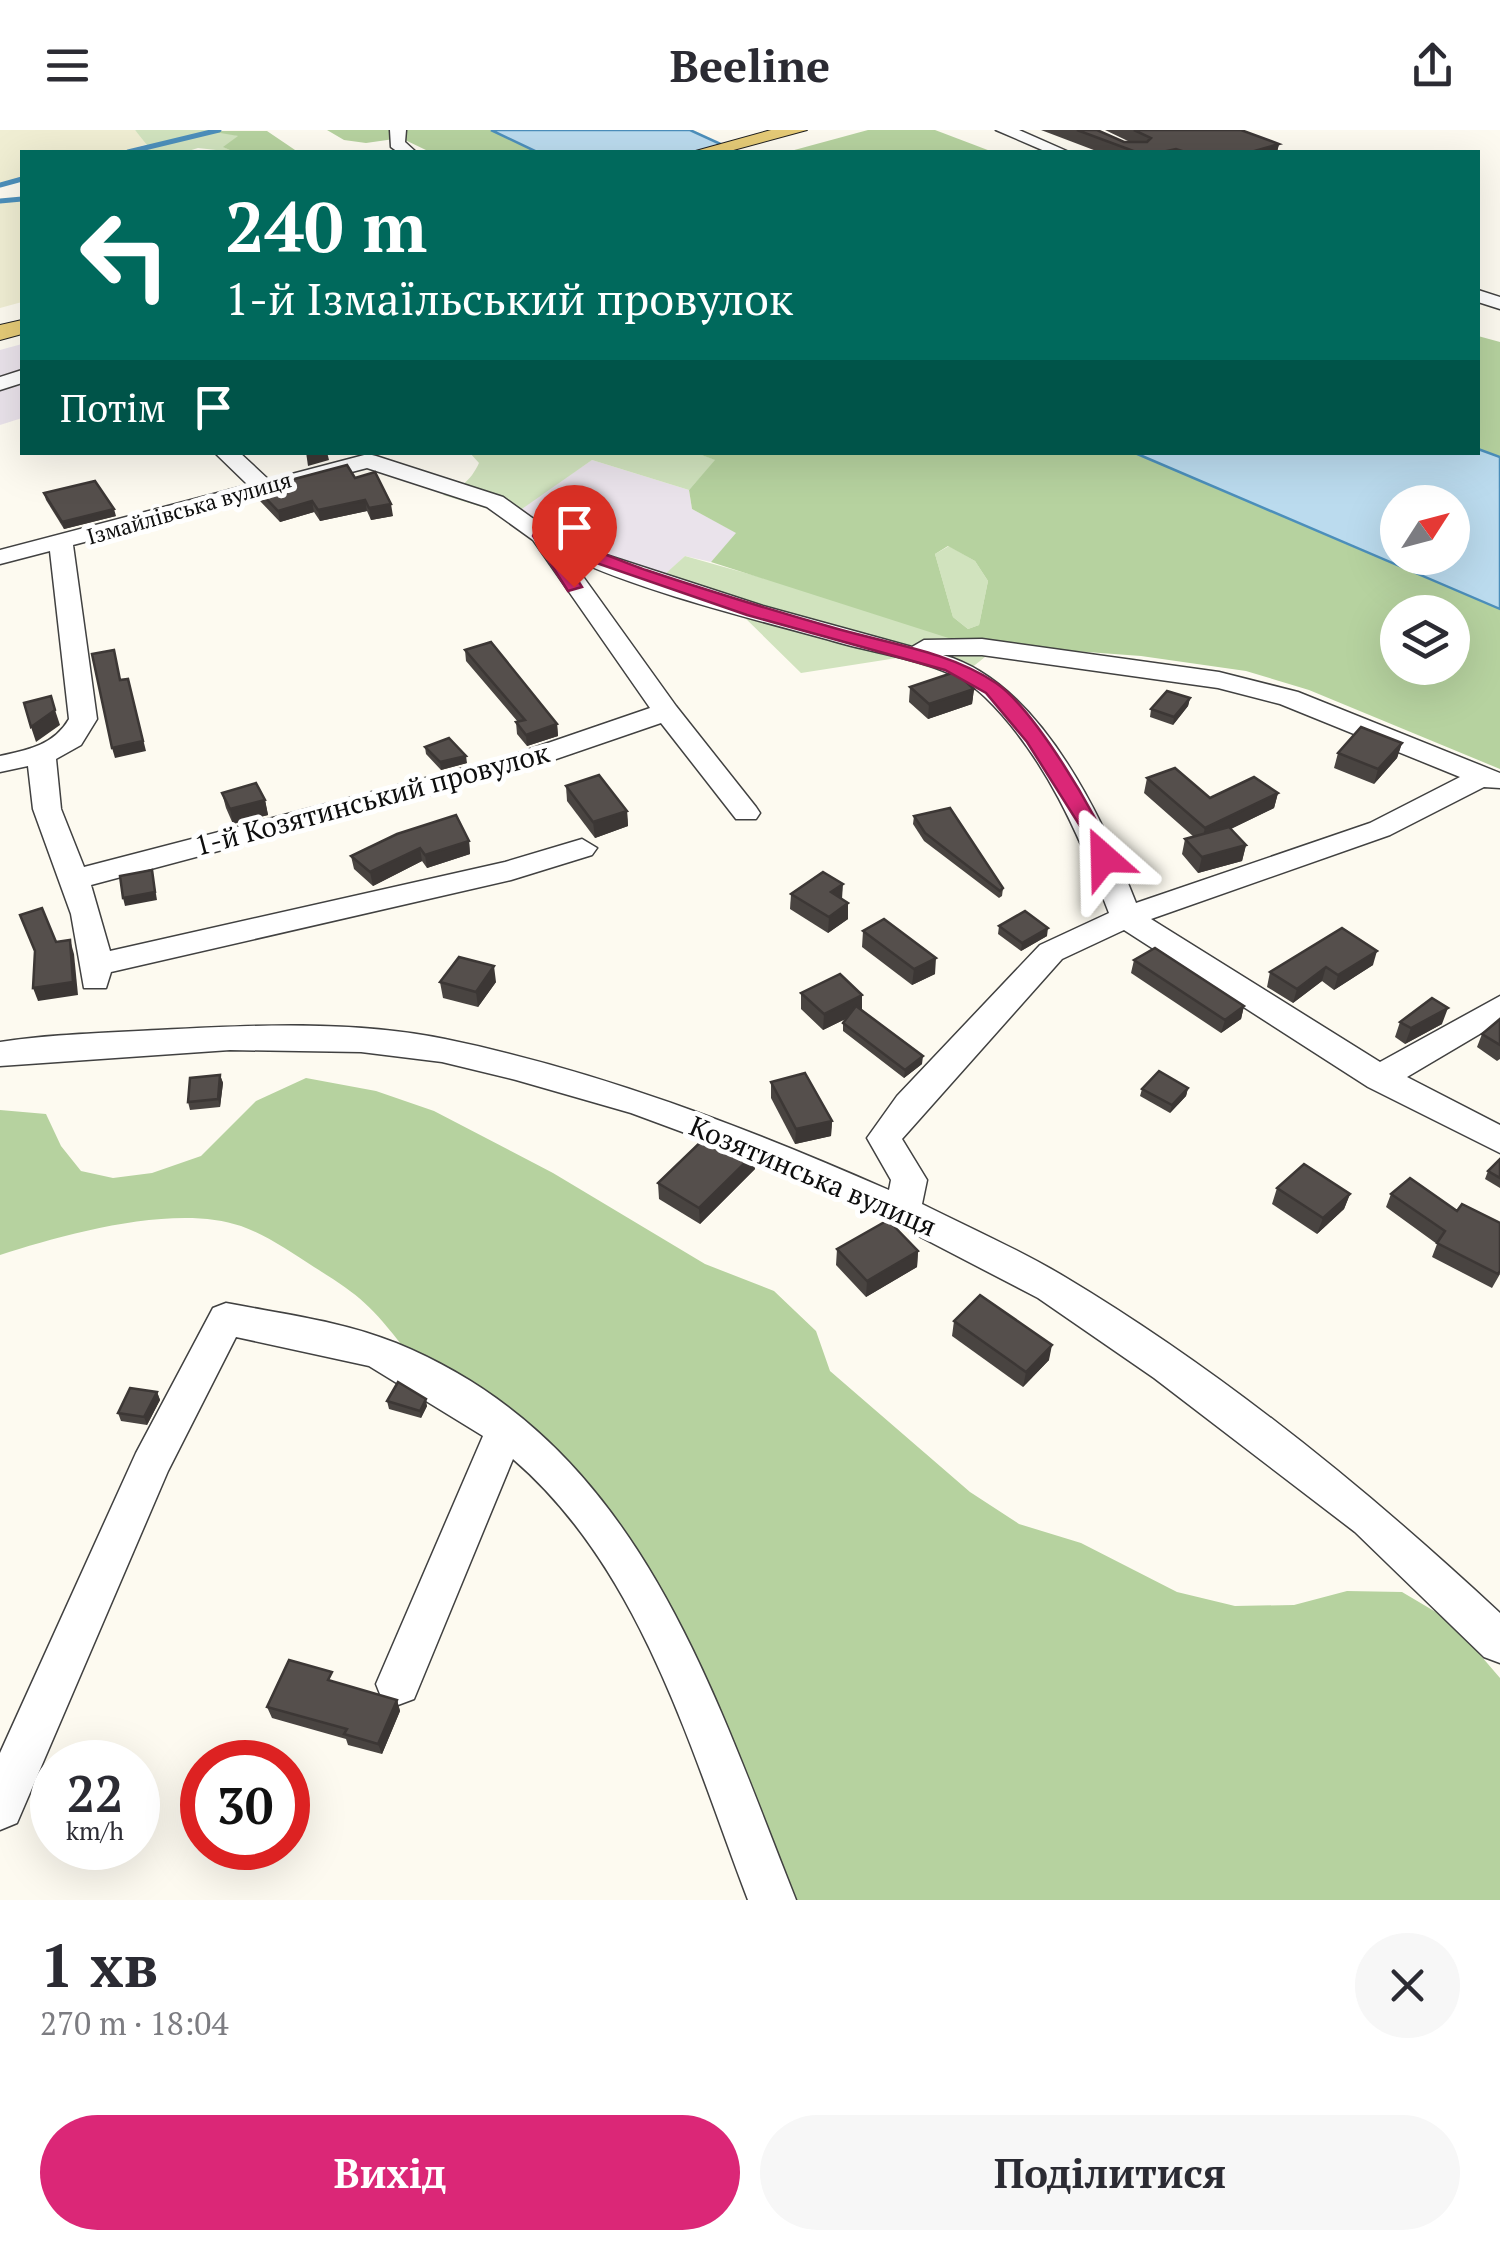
<!DOCTYPE html>
<html lang="uk">
<meta charset="utf-8">
<style>
body{margin:0;font-family:"PT Serif",serif;background:#f7f7f7;color:#2b2b33;height:100vh;display:flex;flex-direction:column;font-size:38px;white-space:nowrap}
*{box-sizing:border-box;margin:0}
p{font-size:32px;color:#7c7c81}
.icon{flex:none;width:55px;height:55px;fill:none;stroke:currentColor;stroke-width:2;stroke-linecap:round;stroke-linejoin:round}
.map{position:relative;height:1770px;overflow:hidden}
.sheet{display:flex;flex-direction:column;background:#fff;flex:1}
.sheet>*{flex:none}
.top-card{position:absolute;left:20px;top:20px;width:1460px;height:305px;border-radius:0px;box-shadow:0 10px 40px #0002;background:#00695c;color:#fff;overflow:hidden}
.needle{width:65px;rotate:54deg}
.controls{position:absolute;left:1380px;top:355px;display:grid;gap:20px}
.controls a{display:grid;place-items:center;width:90px;height:90px;border-radius:50%;background:#fff;box-shadow:0 10px 40px #0002;font-size:50px}
.speed{position:absolute;left:30px;top:1610px;display:flex;gap:20px;font-size:50px;font-weight:700;text-align:center}
.speed>*{display:grid;place-content:center;width:130px;height:130px;border-radius:50%;background:#fff;box-shadow:0 10px 40px #0002;line-height:1}
.speed small{font-size:25px;font-weight:400}
.speed .limit{border:15px solid #d22;background:#fff;color:#111}
.pin{position:absolute;display:grid;place-items:center;width:85px;height:85px;color:#fff;margin:-102px -42px;border-radius:50% 50% 50% 0;rotate:-45deg;box-shadow:0 0 10px #0007}
.pin .icon{rotate:45deg}
.me{position:absolute;width:110px;margin:-55px;rotate:335deg;stroke-linejoin:round;filter:drop-shadow(0 0 8px #0008)}
.turn{display:flex;align-items:center;gap:35px;height:210px;padding:0 40px;font-size:45px}
.turn .icon{width:130px;height:130px;stroke-width:2.5}
.turn b{display:block;font-size:70px;line-height:85px}
.then{display:flex;align-items:center;height:95px;padding:0 40px;background:#0003;gap:20px;font-size:38px}
.round{display:grid;place-items:center;flex:none;width:105px;height:105px;border-radius:52px;background:#f7f7f7}
.overview{display:flex;align-items:center;justify-content:space-between;height:170px;padding:0 40px}
h1{font-size:60px;font-weight:700;line-height:75px}
.button{display:flex;gap:20px;margin-top:auto;padding:20px 40px}
.button a{flex:1;height:115px;border-radius:60px;background:#db2777;color:#fff;font-size:40px;font-weight:700;line-height:115px;text-align:center}
.button a+a{background:#f7f7f7;color:#2b2b33}
header{display:flex;justify-content:space-between;align-items:center;height:130px;padding:0 40px;background:#fff;font-size:45px;font-weight:700}
.map>svg:first-child{display:block}
.industrial{fill:#eae3eb}
.farmland{fill:#f0eed3}
.green{fill:#d1e3be}
.forest{fill:#b6d29f;fill-rule:evenodd}
.water{fill:#bbdbee;stroke:#4c8fbb;stroke-width:2.5;fill-rule:evenodd}
.lines{fill:none;stroke-linecap:round;stroke-linejoin:round}
.stream{stroke:#4c8fbb;stroke-width:5}
.minor-casing{stroke:#414141;stroke-width:3}
.major-casing{stroke:#1f1f1f;stroke-width:2}
.minor{fill:#fff;fill-rule:evenodd}
.major{fill:#e6cb77;fill-rule:evenodd}
.wall{fill:#494441}
.shaded-wall{fill:#3c3735}
.building{fill:#554f4c;stroke:#3c3735;stroke-width:2.5}
.route{fill:#db2777;stroke:#8e194d;stroke-width:2.5}
.labels{text-anchor:middle;stroke-width:10;stroke-linejoin:round;paint-order:stroke}
.far-street-label{font-size:22px;fill:#0e0e0e;stroke:#fff}
.street-label{font-size:28px;fill:#0e0e0e;stroke:#fff}
</style>
<header><svg class="icon" aria-label="menu" viewBox="0 0 24 24"><path d="M4 6h16M4 12h16M4 18h16"/></svg>Beeline<svg class="icon" aria-label="share" viewBox="0 0 24 24"><path d="M12 15V3M7 8l5-5 5 5M5 13v7h14v-7"/></svg></header>
<div class="map">
<svg width="1500" height="1770" viewBox="0 0 1500 1770">
<rect width="100%" height="100%" fill="#fdfaf0"/>
<g class="industrial">
<polygon points="22,214 22,288 0,295 0,220"/>
<polygon points="592,330 689,360 692,379 737,403 711,432 685,426 664,446 580,420 518,380"/>
</g>
<g class="farmland">
<polygon points="0,0 135,0 148,14 122,22 22,22 22,48 0,53"/>
<polygon points="22,70 22,172 0,178 0,73"/>
</g>
<g class="green">
<polygon points="135,0 213,0 239,6 224,17 234,22 198,18 185,22 122,22 147,15"/>
<path d="M 470,323 L 696,323 L 716,330 L 689,360 L 592,330 L 519,381 L 580,420 L 663,446 L 685,426 L 1000,515 L 960,547 L 897,528 L 801,543 L 741,484 L 546,421 L 498,382 L 443,365 C 461,357 470,352 479,333 Z"/>
<polygon points="949,416 975,431 988,451 979,495 968,499 953,487 935,424"/>
</g>
<g class="forest">
<polygon points="327,0 490,0 537,22 430,22 401,8 366,13 344,10"/>
<polygon points="868,0 935,0 993,22 787,22"/>
<polygon points="209,1 267,1 298,22 234,22 223,17 238,6"/>
<polygon points="1478,206 1500,212 1500,327 1478,319"/>
<path d="M 696,323 L 1135,323 L 1500,479 L 1500,639 L 1309,560 L 1246,541 L 1141,526 L 964,513 L 711,432 L 736,403 L 692,379 L 689,360 L 715,330 ZM 948,416 L 975,431 L 988,451 L 979,495 L 968,499 L 953,487 L 935,424 ZM 1398,482 L 1452,482 L 1452,538 L 1398,538 Z"/>
<path d="M 306,948 L 376,961 L 434,981 L 553,1043 L 705,1134 L 774,1161 L 816,1201 L 830,1241 L 970,1362 L 1019,1394 L 1081,1413 L 1177,1462 L 1235,1476 L 1294,1475 L 1347,1461 L 1402,1462 L 1451,1491 L 1500,1548 L 1500,1770 L 785,1770 L 663,1472 L 404,1218 C 371,1175 359,1165 314,1137 C 291,1122 266,1105 241,1096 C 176,1073 64,1104 0,1125 L 0,980 L 46,984 L 61,1016 L 81,1041 L 113,1048 L 152,1043 L 201,1026 L 256,971 Z"/>
</g>
<g class="water">
<polygon points="491,0 690,0 738,22 537,22"/>
<path d="M 1478,319 L 1500,327 L 1500,479 L 1135,323 ZM 1398,372 L 1452,372 L 1452,428 L 1398,428 Z"/>
</g>
<g class="lines">
<g class="stream">
<polyline points="128,22 219,0"/>
<polyline points="0,55 22,49"/>
<polyline points="0,71 22,69"/>
</g>
<g class="minor-casing">
<g id="minor">
<polygon points="390,0 406,0 405,12 416,22 398,22 391,17"/>
<polygon points="996,0 1019,0 1069,22 1047,22"/>
<polygon points="1478,160 1500,167 1500,179 1478,172"/>
<polygon points="22,240 22,253 0,260 0,247"/>
<path d="M 214,322 L 239,322 L 269,350 L 368,324 L 376,326 L 503,367 L 549,400 L 597,422 L 763,476 L 912,517 L 924,510 L 982,509 L 1219,542 L 1298,562 L 1500,643 L 1500,658 L 1484,657 L 1390,705 L 1151,789 L 1380,932 L 1500,866 L 1500,892 L 1407,947 L 1500,995 L 1500,1023 L 1368,957 L 1124,800 L 1062,829 L 902,1009 L 927,1050 L 922,1074 C 970,1098 1020,1120 1065,1147 C 1222,1241 1367,1359 1500,1483 L 1500,1533 L 1484,1527 L 1355,1402 L 1154,1248 L 1038,1168 L 890,1091 L 731,1020 L 631,983 L 516,950 L 442,932 L 361,922 L 230,920 L 0,936 L 0,912 C 52,904 105,903 158,900 C 252,895 353,890 445,909 C 600,941 745,997 889,1060 L 891,1050 L 867,1008 L 897,966 L 1040,815 L 1109,783 C 1080,707 1045,625 985,567 C 951,533 888,526 844,514 C 759,490 648,464 569,427 L 676,576 L 756,677 L 760,683 L 756,689 L 736,689 L 661,593 L 530,638 L 91,755 L 110,821 L 505,732 L 582,709 L 597,718 L 592,725 L 511,750 L 111,842 L 106,858 L 84,858 L 71,784 L 33,679 L 28,636 L 0,642 L 0,626 C 28,620 54,615 69,589 L 50,421 L 0,434 L 0,420 L 248,355 ZM 367,338 L 487,377 L 533,410 L 650,578 L 510,626 L 84,737 L 61,679 L 56,629 L 81,615 L 97,589 L 73,415 ZM 943,525 L 982,525 L 1218,558 L 1280,574 L 1460,647 L 1370,693 L 1136,773 C 1102,686 1039,552 943,525 Z"/>
<path d="M 226,1173 C 283,1184 342,1191 396,1213 C 636,1311 709,1551 796,1770 L 748,1770 C 690,1618 641,1439 513,1329 L 414,1569 L 398,1575 L 382,1569 L 376,1554 L 483,1306 L 369,1236 L 236,1207 L 168,1341 L 17,1693 L 0,1700 L 0,1623 L 136,1323 L 213,1178 Z"/>
</g>
</g>
<g class="major-casing">
<g id="major">
<polygon points="771,0 807,0 726,22 692,22"/>
<polygon points="22,190 22,204 0,210 0,195"/>
</g>
</g>
<use href="#minor" class="minor"/>
<use href="#major" class="major"/>
</g>
<g class="wall">
<polygon points="1041,0 1097,0 1124,12 1130,12 1105,0 1241,0 1279,14 1277,22 1099,22"/>
<polygon points="355,348 393,386 371,390 367,381 320,391 314,382 280,392 260,371 257,359"/>
<polygon points="44,363 116,386 64,399 46,370"/>
<polygon points="465,520 557,594 558,606 527,616 517,604 516,592 518,592 466,531"/>
<polygon points="910,557 974,559 972,574 928,589 909,572"/>
<polygon points="1190,568 1188,576 1173,595 1150,587 1151,579"/>
<polygon points="1402,613 1397,628 1374,654 1334,638 1338,623"/>
<polygon points="425,617 467,633 441,640 426,624"/>
<polygon points="1147,648 1210,668 1278,663 1274,678 1231,699 1246,715 1242,731 1198,743 1182,724 1185,709 1194,707 1144,663"/>
<polygon points="566,656 627,681 628,696 595,708 567,671"/>
<polygon points="222,663 265,670 268,685 233,694 226,678"/>
<polygon points="914,686 1003,758 1002,766 999,768 924,711 913,694"/>
<polygon points="469,711 470,724 427,738 422,731 373,756 354,739 351,726"/>
<polygon points="791,764 842,769 848,773 848,789 828,803 790,779"/>
<polygon points="999,796 1047,806 1021,821 998,804"/>
<polygon points="1342,798 1373,835 1334,860 1322,851 1293,873 1267,857 1270,842"/>
<polygon points="863,801 935,844 912,855 862,817"/>
<polygon points="1134,830 1244,876 1241,889 1221,903 1131,843"/>
<polygon points="440,852 496,852 478,877 443,868"/>
<polygon points="801,863 861,881 922,934 904,948 843,901 843,893 847,888 823,900 801,879"/>
<polygon points="1500,889 1500,929 1497,931 1477,917 1482,904"/>
<polygon points="1400,892 1442,894 1405,914 1395,907"/>
<polygon points="220,945 223,953 220,977 190,980 188,972"/>
<polygon points="771,952 832,991 831,1006 795,1014 771,968"/>
<polygon points="1188,958 1186,966 1170,983 1140,966 1142,959"/>
<polygon points="1500,1029 1500,1058 1485,1049 1488,1041"/>
<polygon points="755,1039 700,1094 659,1069 658,1053"/>
<polygon points="1410,1048 1500,1144 1492,1158 1432,1127 1437,1114 1386,1077 1391,1064"/>
<polygon points="1277,1058 1350,1064 1344,1079 1317,1104 1272,1074"/>
<polygon points="837,1119 918,1121 917,1137 866,1167 836,1135"/>
<polygon points="954,1191 1049,1230 1023,1257 952,1206"/>
<polygon points="157,1262 160,1270 147,1295 121,1291 118,1283"/>
<polygon points="387,1271 427,1276 421,1288 389,1279"/>
<polygon points="335,1552 397,1570 400,1581 382,1624 348,1615 346,1609 272,1588 267,1577"/>
</g>
<g class="shaded-wall">
<polygon points="1279,14 1277,22 1251,22"/>
<polygon points="306,322 327,322 329,330 308,336"/>
<polygon points="365,370 367,381 320,391 318,380"/>
<polygon points="312,371 314,382 280,392 278,381"/>
<polygon points="391,374 393,386 371,390 369,378"/>
<polygon points="114,379 116,386 64,399 62,392"/>
<polygon points="128,549 146,621 115,628 112,618"/>
<polygon points="974,559 972,574 928,589 929,574"/>
<polygon points="1190,568 1188,576 1173,595 1174,587"/>
<polygon points="55,580 60,595 36,612 31,597"/>
<polygon points="557,594 558,606 527,616 526,605"/>
<polygon points="1402,613 1397,628 1374,654 1378,639"/>
<polygon points="466,626 467,633 441,640 440,632"/>
<polygon points="1278,663 1274,678 1201,713 1205,698"/>
<polygon points="265,670 268,685 233,694 230,679"/>
<polygon points="627,681 628,696 595,708 593,692"/>
<polygon points="469,711 470,724 427,738 425,725"/>
<polygon points="1246,715 1242,731 1198,743 1202,727"/>
<polygon points="420,718 422,731 373,756 370,742"/>
<polygon points="152,740 157,770 125,776 123,768"/>
<polygon points="843,754 842,769 831,762"/>
<polygon points="848,773 848,789 828,803 829,787"/>
<polygon points="1048,798 1047,806 1021,821 1022,813"/>
<polygon points="70,810 74,824 78,865 38,871 33,858"/>
<polygon points="1377,821 1373,835 1334,860 1338,845"/>
<polygon points="936,828 935,844 912,855 914,839"/>
<polygon points="494,836 496,852 478,877 476,862"/>
<polygon points="1326,837 1322,851 1293,873 1297,859"/>
<polygon points="862,865 862,881 823,900 824,884"/>
<polygon points="1244,876 1241,889 1221,903 1225,890"/>
<polygon points="1448,878 1442,894 1405,914 1411,898"/>
<polygon points="923,926 922,934 904,948 905,940"/>
<polygon points="220,945 223,953 220,977 218,969"/>
<polygon points="1188,958 1186,966 1170,983 1172,975"/>
<polygon points="832,991 831,1006 795,1014 796,999"/>
<polygon points="755,1023 755,1039 700,1094 699,1078"/>
<polygon points="1350,1064 1344,1079 1317,1104 1323,1088"/>
<polygon points="918,1121 917,1137 866,1167 867,1151"/>
<polygon points="1052,1215 1049,1230 1023,1257 1026,1242"/>
<polygon points="157,1262 160,1270 147,1295 144,1287"/>
<polygon points="426,1269 427,1276 421,1288 420,1281"/>
<polygon points="397,1570 400,1581 382,1624 378,1614"/>
</g>
<g class="building">
<polygon points="1077,0 1097,0 1124,12 1147,12 1151,8 1134,0 1241,0 1279,14 1251,22 1185,22 1176,19 1162,22 1136,22"/>
<polygon points="347,335 355,348 375,342 391,374 369,378 365,370 318,380 312,371 278,381 257,359"/>
<polygon points="95,351 114,379 62,392 44,363"/>
<polygon points="491,512 557,594 526,605 516,592 525,590 465,520"/>
<polygon points="114,520 120,550 128,549 143,611 112,618 92,524"/>
<polygon points="955,542 974,559 929,574 910,557"/>
<polygon points="1167,561 1190,568 1174,587 1151,579"/>
<polygon points="51,566 55,580 31,597 24,573"/>
<polygon points="1361,597 1402,613 1378,639 1338,623"/>
<polygon points="449,608 466,626 440,632 425,617"/>
<polygon points="1175,638 1210,668 1254,647 1278,663 1205,698 1147,648"/>
<polygon points="599,645 627,681 593,692 566,656"/>
<polygon points="256,653 265,670 230,679 222,663"/>
<polygon points="950,678 1003,758 1000,761 925,703 914,686"/>
<polygon points="456,685 469,711 425,725 420,718 370,742 351,726 397,704"/>
<polygon points="1229,697 1246,715 1202,727 1185,709"/>
<polygon points="152,740 155,762 123,768 120,746"/>
<polygon points="823,742 843,754 831,762 848,773 829,787 791,764"/>
<polygon points="42,778 56,812 70,810 73,852 33,858 35,821 20,785"/>
<polygon points="1025,781 1048,798 1022,813 999,796"/>
<polygon points="884,789 936,828 914,839 863,801"/>
<polygon points="1342,798 1377,821 1338,845 1326,837 1297,859 1270,842"/>
<polygon points="1155,818 1244,876 1225,890 1134,830"/>
<polygon points="459,827 494,836 476,862 440,852"/>
<polygon points="840,844 862,865 824,884 801,863"/>
<polygon points="1432,868 1448,878 1411,898 1400,892"/>
<polygon points="856,876 923,926 905,940 843,893"/>
<polygon points="1500,889 1500,915 1482,904"/>
<polygon points="1159,941 1188,958 1172,975 1142,959"/>
<polygon points="805,943 832,991 796,999 771,952"/>
<polygon points="220,945 218,969 188,972 190,948"/>
<polygon points="712,1001 755,1023 699,1078 658,1053"/>
<polygon points="1500,1029 1500,1048 1488,1041"/>
<polygon points="1304,1034 1350,1064 1323,1088 1277,1058"/>
<polygon points="1410,1048 1457,1081 1462,1074 1500,1093 1500,1141 1498,1144 1437,1113 1445,1101 1391,1064"/>
<polygon points="888,1090 918,1121 867,1151 837,1119"/>
<polygon points="980,1165 1052,1215 1026,1242 954,1191"/>
<polygon points="398,1252 426,1269 420,1281 387,1271"/>
<polygon points="130,1258 157,1262 144,1287 118,1283"/>
<polygon points="289,1530 332,1542 328,1550 397,1570 378,1614 344,1604 347,1599 267,1577"/>
</g>
<path class="route" d="M 535,402 C 550,400 628,435 649,441 C 712,462 775,481 838,499 C 891,514 950,522 996,553 C 1034,579 1097,684 1114,728 L 1104,735 L 1096,733 L 1082,699 L 1027,612 L 986,563 L 945,540 L 747,485 L 559,420 L 582,457 L 568,461 L 533,406 Z"/>
<g class="labels">
<g class="far-street-label">
<text transform="translate(189 378) rotate(-16)" y="8">Ізмайлівська вулиця</text>
</g>
<g class="street-label">
<text transform="translate(372 669) rotate(-15)" y="10">1-й Козятинський провулок</text>
<text transform="translate(813 1046) rotate(23)" y="10">Козятинська вулиця</text>
</g>
</g>
</svg>
<div class="controls">
<a><svg class="needle" viewBox="-14 -14 28 28"><path d="M0-13l5 13h-10z" fill="#e53935"/><path d="M0 13l5-13h-10z" fill="#7c7c81"/></svg></a>
<a><svg class="icon" aria-label="layers" viewBox="0 0 24 24"><path d="M12 4l9 5-9 5-9-5zM3 14l9 5 9-5"/></svg></a>
</div>
<div class="speed"><div>22<small>km/h</small></div><div class="limit">30</div></div>
<div class="pin" style="left:574px;top:457px;background:#d93025"><svg class="icon" aria-label="arrive" viewBox="0 0 24 24"><path d="M6 21V4h12l-3 4 3 4H6"/></svg></div>
<svg class="me" style="left:1104px;top:728px" viewBox="-20 -20 40 40"><path d="M0-17L14 15 0 8-14 15z" fill="#db2777" stroke="#fff" stroke-width="4"/></svg>
<div class="top-card">
<div class="turn"><svg class="icon" aria-label="left" viewBox="0 0 24 24"><path d="M17 20v-9H6M10 6l-5 5 5 5"/></svg><div><b>240 m</b>1-й Ізмаїльський провулок</div></div>
<div class="then">Потім<svg class="icon" aria-label="arrive" viewBox="0 0 24 24"><path d="M6 21V4h12l-3 4 3 4H6"/></svg></div>
</div>
</div>
<section class="sheet">
<div class="overview"><div><h1>1 хв</h1><p>270 m · 18:04</p></div><a class="round"><svg class="icon" aria-label="close" viewBox="0 0 24 24"><path d="M6 6l12 12M18 6L6 18"/></svg></a></div>
<div class="button"><a>Вихід</a><a>Поділитися</a></div>
</section>
